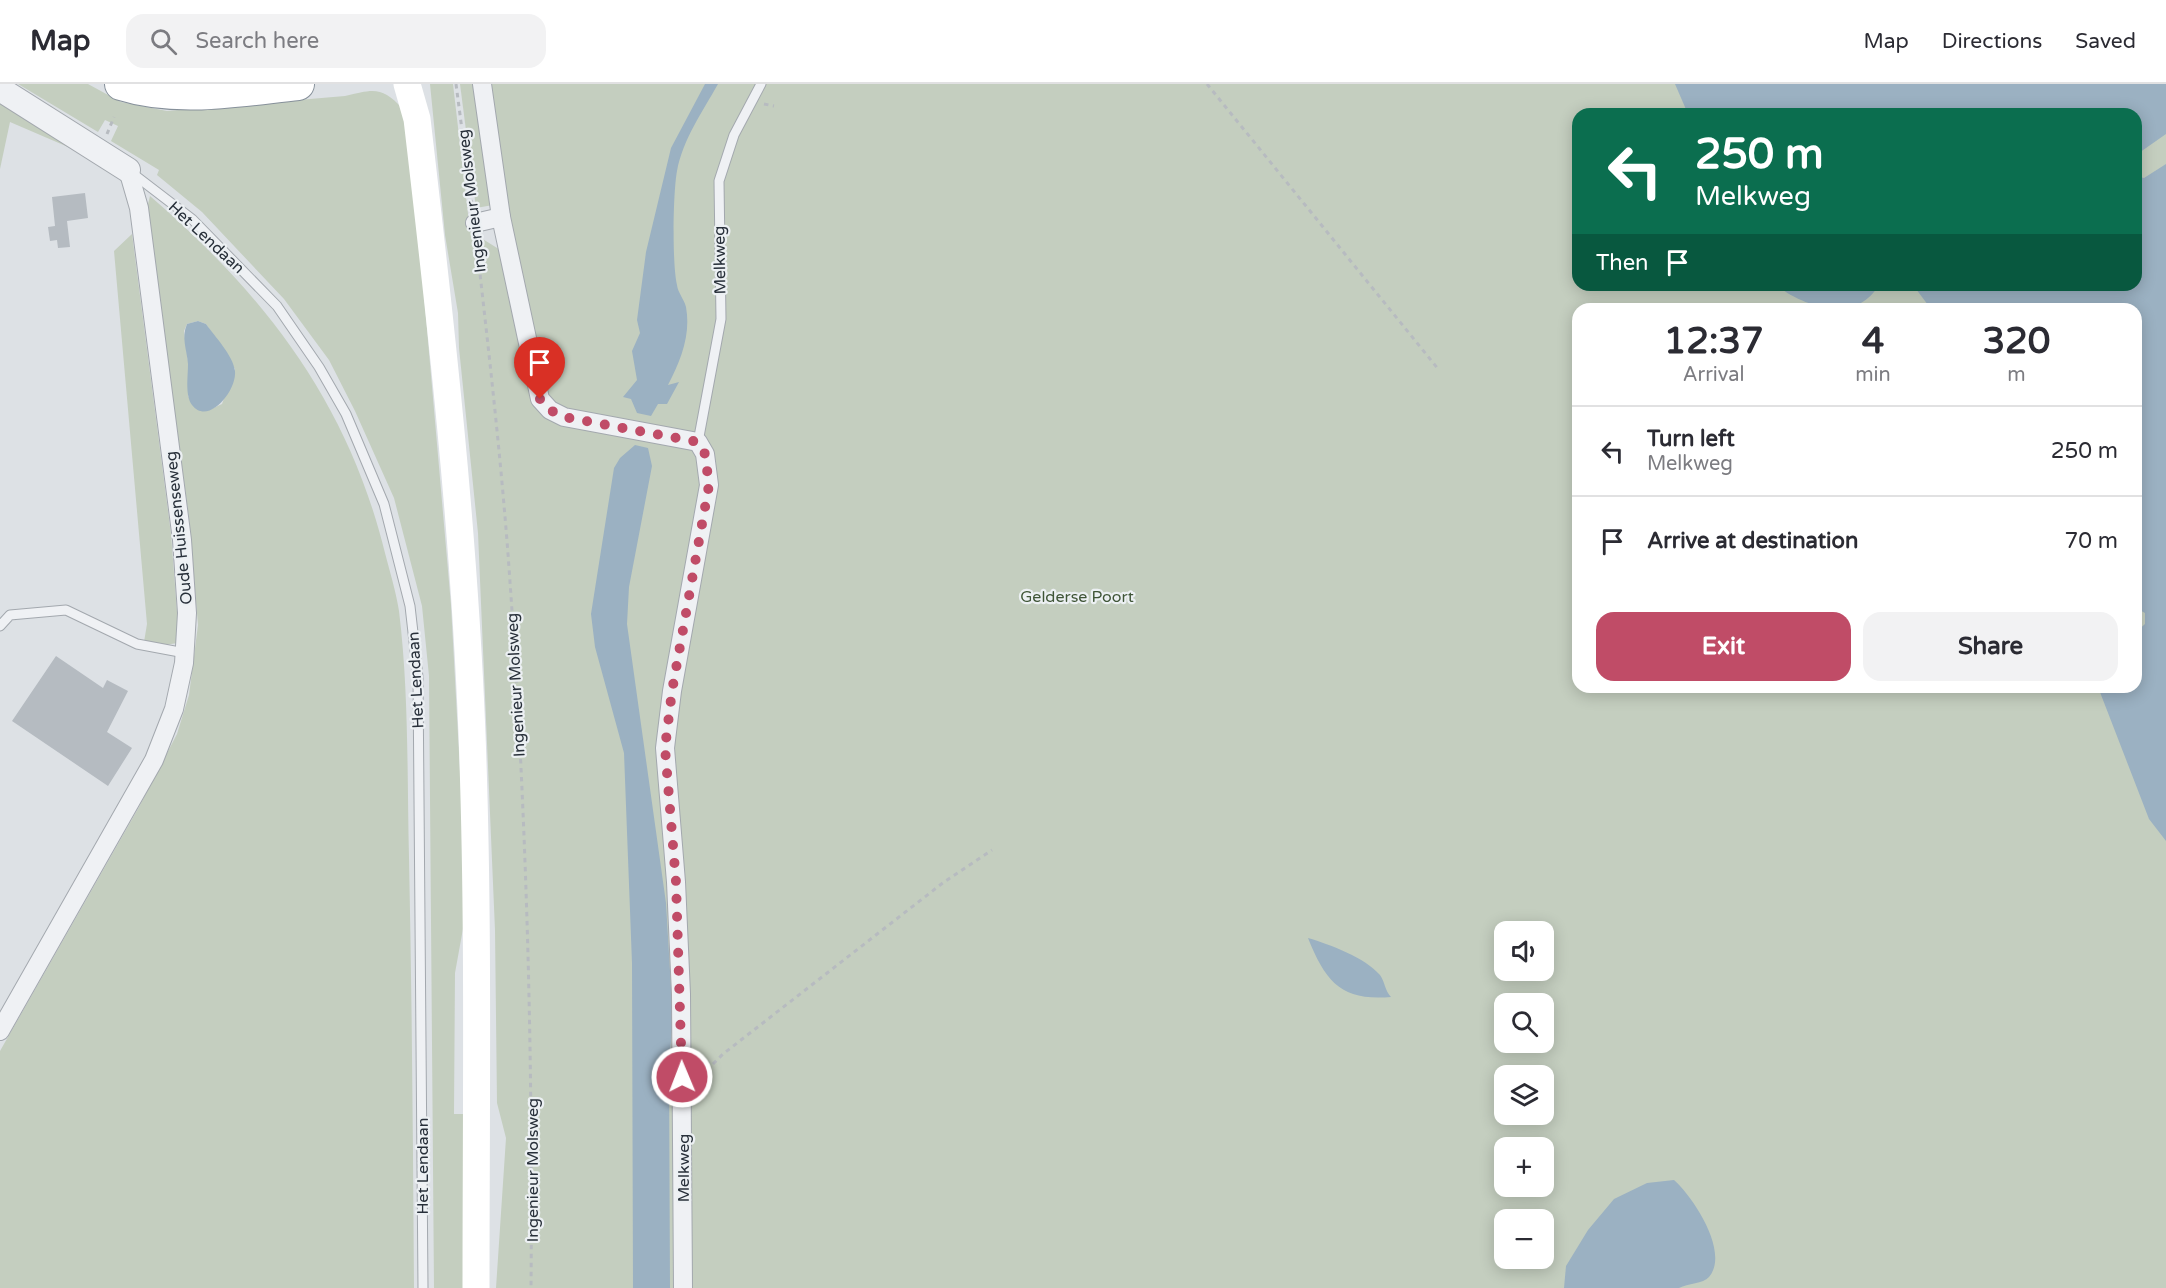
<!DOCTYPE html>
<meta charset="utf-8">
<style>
body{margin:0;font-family:"Varela Round",sans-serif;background:#f2f2f3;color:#2b2b33;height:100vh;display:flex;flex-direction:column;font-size:22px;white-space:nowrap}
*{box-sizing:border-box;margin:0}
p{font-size:20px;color:#7c7c81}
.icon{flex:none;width:33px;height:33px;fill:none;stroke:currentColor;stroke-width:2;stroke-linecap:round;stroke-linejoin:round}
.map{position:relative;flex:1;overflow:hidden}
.sheet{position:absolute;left:1572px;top:219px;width:570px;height:390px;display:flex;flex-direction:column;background:#fff;border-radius:18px;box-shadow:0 3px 15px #0003}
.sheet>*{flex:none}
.guide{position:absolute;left:1572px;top:24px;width:570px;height:183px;border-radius:18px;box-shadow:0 3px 15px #0003;background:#0b6e4f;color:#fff;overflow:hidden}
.fabs{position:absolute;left:1494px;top:837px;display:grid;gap:12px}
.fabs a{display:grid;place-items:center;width:60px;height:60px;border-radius:12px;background:#fff;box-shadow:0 3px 15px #0003;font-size:30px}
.pin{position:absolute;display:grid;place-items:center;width:51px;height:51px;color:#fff;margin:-62px -26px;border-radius:50% 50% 50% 0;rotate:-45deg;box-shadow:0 0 6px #0007}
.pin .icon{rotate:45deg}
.me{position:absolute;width:66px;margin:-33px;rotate:359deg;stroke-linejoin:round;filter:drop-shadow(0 0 4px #0008)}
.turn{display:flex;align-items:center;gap:21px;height:126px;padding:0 24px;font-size:27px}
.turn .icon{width:78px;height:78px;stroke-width:2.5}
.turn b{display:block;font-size:42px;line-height:51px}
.then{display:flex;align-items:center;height:57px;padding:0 24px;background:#0003;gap:12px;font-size:22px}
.eta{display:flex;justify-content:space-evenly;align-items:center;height:102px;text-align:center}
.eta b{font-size:36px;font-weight:800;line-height:42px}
.primary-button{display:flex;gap:12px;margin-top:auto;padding:12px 24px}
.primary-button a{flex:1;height:69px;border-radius:18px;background:#c04c67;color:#fff;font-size:24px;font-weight:800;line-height:69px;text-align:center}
.primary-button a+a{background:#f2f2f3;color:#2b2b33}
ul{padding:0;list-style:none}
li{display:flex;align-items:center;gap:18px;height:90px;padding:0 24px;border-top:2px solid #e1e1e2}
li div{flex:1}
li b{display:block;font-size:22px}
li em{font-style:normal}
header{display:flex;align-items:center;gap:36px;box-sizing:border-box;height:84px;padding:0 30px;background:#fff;border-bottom:2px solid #e1e1e2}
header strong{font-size:28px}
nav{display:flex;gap:33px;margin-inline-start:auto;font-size:21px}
.search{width:420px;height:54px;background:#f2f2f3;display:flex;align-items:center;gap:15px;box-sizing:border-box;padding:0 21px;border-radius:18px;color:#7c7c81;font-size:22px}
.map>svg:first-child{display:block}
.green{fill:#c4cebf;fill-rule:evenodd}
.water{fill:#9bb1c2}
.building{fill:#b5bbc1}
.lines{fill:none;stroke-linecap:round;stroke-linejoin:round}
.service-casing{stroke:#a3a8ae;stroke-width:11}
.minor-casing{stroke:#a3a8ae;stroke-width:20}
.tertiary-casing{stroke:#a3a8ae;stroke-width:26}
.trunk-casing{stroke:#86909a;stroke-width:34}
.path{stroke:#b7bbc0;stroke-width:3;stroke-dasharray:4.5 4.5;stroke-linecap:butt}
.service{stroke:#eff1f4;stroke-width:9}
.minor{stroke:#eff1f4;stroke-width:18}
.tertiary{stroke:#eff1f4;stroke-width:24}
.secondary{stroke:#fff;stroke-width:27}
.trunk{stroke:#fff;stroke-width:32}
.route{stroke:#c04c67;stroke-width:10;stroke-dasharray:0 18}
.labels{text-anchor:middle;stroke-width:4.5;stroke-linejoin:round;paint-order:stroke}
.street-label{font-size:16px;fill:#28303a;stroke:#ecf0f3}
.park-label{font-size:16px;fill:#3f5537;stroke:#ecf0f3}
</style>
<header>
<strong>Map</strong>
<div class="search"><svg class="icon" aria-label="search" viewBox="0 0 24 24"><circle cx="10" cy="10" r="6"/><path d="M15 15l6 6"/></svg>Search here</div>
<nav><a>Map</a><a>Directions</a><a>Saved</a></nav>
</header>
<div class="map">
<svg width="2166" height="1204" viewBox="0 0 2166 1204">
<rect width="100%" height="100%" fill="#dde1e5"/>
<g class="green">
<path d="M 18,0 L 88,0 L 121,18 L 167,27 L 345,12 C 374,5 382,2 403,25 L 421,176 L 451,521 L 461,706 L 466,828 L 455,889 L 454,1030 L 469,1030 L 469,1204 L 434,1204 L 429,592 L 422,522 L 394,414 L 355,327 L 329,276 L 284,215 L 202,128 L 157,91 L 159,86 L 111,57 L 118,42 L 105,36 L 98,48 Z"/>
<path d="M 430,0 L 453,0 L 470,147 L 505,169 L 531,303 C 546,331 554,334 585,341 L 586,332 C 558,326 552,323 539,297 L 497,90 L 485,0 L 1774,0 L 1796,30 L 1578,30 L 1578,201 L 1916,201 L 1933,225 L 1578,225 L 1578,603 L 2136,603 L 2136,514 L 2166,552 L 2166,1204 L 496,1204 L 506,1054 L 497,1019 L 495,846 L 478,449 L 459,264 L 458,229 L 445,151 ZM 1504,848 L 1544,848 L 1544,886 L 1504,886 ZM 1504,920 L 1544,920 L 1544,958 L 1504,958 ZM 1504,992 L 1544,992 L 1544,1030 L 1504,1030 ZM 1504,1064 L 1544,1064 L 1544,1102 L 1504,1102 ZM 1504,1136 L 1544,1136 L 1544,1174 L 1504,1174 Z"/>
<polygon points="460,0 478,0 493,121 476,124"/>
<polygon points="2166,0 2166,145 2136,105 2136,30"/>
<polygon points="0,19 82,69 10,38 0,85"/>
<path d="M 150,112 C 266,212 348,319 385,469 C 390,488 396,508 399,527 C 409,608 407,692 409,774 C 412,917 413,1061 414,1204 L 0,1204 L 0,967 L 139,723 L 177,650 L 189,611 L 198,541 L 189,434 L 147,124 ZM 198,237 L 206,240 L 235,285 L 222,320 L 211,325 L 199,326 L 188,312 L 188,277 L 184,247 L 187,240 Z"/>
<polygon points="132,150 171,450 179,554 178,559 157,562 144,558 147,540 114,167"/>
</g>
<g class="water">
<path d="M 705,0 L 718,0 C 703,27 683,55 677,87 C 673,109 672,180 677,201 C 678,209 684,215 686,223 C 691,251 681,276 668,301 L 679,298 L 667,320 L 658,320 L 651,332 L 637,329 L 631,315 L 623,313 L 637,296 L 632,267 L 640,249 L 637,236 L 646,168 L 671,64 Z"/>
<polygon points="1675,0 2166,0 2166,50 2136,71 2136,30 1688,30"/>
<polygon points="2166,80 2166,757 2149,735 2098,603 2136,603 2136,548 2145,540 2145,529 2136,524 2136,225 1931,225 1913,201 2136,201 2136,92 2144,94"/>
<path d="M 1776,201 L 1880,201 C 1874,208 1868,216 1859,220 C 1833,232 1797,218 1776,201 Z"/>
<path d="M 198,237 L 206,240 C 215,253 233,271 235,287 C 237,307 208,342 192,321 C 185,311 188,293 188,280 C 187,266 181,254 187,240 Z"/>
<polygon points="635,361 648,364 652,382 629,503 627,540 666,819 673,937 669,978 670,1204 633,1204 632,879 624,669 595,563 591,530 614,384 620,374"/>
<path d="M 1308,854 C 1331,861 1364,873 1380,891 C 1385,898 1385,907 1391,913 C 1342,917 1326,899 1308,854 Z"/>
<path d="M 1674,1096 C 1693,1113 1730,1168 1709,1193 C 1703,1200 1688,1199 1679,1204 L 1564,1204 L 1566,1182 L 1588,1146 L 1614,1115 L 1647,1099 Z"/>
</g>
<g class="building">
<polygon points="85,109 88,134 67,137 70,163 58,164 57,156 50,157 48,143 55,142 52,113"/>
<polygon points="56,572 103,604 107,596 128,607 107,648 132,664 108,702 12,637"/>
</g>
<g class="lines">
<g class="service-casing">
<g id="service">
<polyline points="132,89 192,135 277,222 319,283 346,330 384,420 410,522 418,593 423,1204"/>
<polyline points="698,358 721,235 719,97 734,51 761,0"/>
<polyline points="0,542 10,531 66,526 137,560 185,569"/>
</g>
</g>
<g class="minor-casing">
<g id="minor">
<polyline points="482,0 501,133 540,315 550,326 564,333 698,358 705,370 709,401 672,607 665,664 676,798 681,910 683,1204"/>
<polyline points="475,139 501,133"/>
<polyline points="0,947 154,676 174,625 184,579 187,529 182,456 139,124 128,86"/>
</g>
</g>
<g class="tertiary-casing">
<polyline id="tertiary" points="0,5 128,86"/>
</g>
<g class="trunk-casing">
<path id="trunk" d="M 121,0 C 178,18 241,6 298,0"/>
</g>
<g class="path">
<polyline points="456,0 472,122"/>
<polyline points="1207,0 1439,286"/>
<polyline points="764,20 774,22"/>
<polyline points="107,50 114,33"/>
<path d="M 476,155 C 488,260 500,365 508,470 C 526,714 533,959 531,1204"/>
<polyline points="698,989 707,986 723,970 944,798 992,766"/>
</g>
<use href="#service" class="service"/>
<use href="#minor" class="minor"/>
<use href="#tertiary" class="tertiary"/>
<path class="secondary" d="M 407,0 L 417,35 C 441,240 464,444 472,650 C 479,835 476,1020 476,1204"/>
<use href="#trunk" class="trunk"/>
</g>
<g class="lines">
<polyline class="route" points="540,315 550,326 564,333 698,358 705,370 709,401 672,607 665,664 676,798 682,993"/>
</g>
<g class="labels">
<g class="street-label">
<text transform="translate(471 117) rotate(-97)" y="6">Ingenieur Molsweg</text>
<text transform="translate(207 153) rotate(43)" y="6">Het Lendaan</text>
<text transform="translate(719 176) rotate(-91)" y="6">Melkweg</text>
<text transform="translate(178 444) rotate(-96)" y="6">Oude Huissenseweg</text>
<text transform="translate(415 596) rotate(-93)" y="6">Het Lendaan</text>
<text transform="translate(515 601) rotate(-93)" y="6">Ingenieur Molsweg</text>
<text transform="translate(422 1082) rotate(-90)" y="6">Het Lendaan</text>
<text transform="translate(683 1084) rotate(-90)" y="6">Melkweg</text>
<text transform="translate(532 1086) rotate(-90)" y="6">Ingenieur Molsweg</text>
</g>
<g class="park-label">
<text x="1077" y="518">Gelderse Poort</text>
</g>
</g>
</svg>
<div class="fabs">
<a><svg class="icon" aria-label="sound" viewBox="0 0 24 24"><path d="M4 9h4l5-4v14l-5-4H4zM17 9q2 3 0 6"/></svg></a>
<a><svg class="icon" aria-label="search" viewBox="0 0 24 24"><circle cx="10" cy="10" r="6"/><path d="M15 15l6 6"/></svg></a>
<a><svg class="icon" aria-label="layers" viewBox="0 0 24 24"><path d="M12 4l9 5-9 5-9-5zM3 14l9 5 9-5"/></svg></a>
<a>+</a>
<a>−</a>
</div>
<div class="pin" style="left:540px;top:315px;background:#d93025"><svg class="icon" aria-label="arrive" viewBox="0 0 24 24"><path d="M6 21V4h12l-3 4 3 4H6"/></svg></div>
<svg class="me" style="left:682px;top:993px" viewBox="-20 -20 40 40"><circle r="17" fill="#c04c67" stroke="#fff" stroke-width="3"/><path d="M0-11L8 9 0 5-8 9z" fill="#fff"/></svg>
<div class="guide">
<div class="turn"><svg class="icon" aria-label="left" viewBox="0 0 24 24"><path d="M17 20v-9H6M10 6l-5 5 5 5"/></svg><div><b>250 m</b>Melkweg</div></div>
<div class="then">Then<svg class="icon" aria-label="arrive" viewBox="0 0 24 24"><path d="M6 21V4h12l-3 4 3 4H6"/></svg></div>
</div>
<section class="sheet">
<div class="eta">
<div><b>12:37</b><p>Arrival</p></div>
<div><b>4</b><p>min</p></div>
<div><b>320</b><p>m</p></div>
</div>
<ul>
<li><svg class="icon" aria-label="left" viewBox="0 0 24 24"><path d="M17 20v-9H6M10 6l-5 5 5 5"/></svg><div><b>Turn left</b><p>Melkweg</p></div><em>250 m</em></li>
<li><svg class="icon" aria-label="arrive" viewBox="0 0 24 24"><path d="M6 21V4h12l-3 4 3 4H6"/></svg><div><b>Arrive at destination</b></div><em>70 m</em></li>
</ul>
<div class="primary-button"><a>Exit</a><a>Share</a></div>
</section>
</div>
